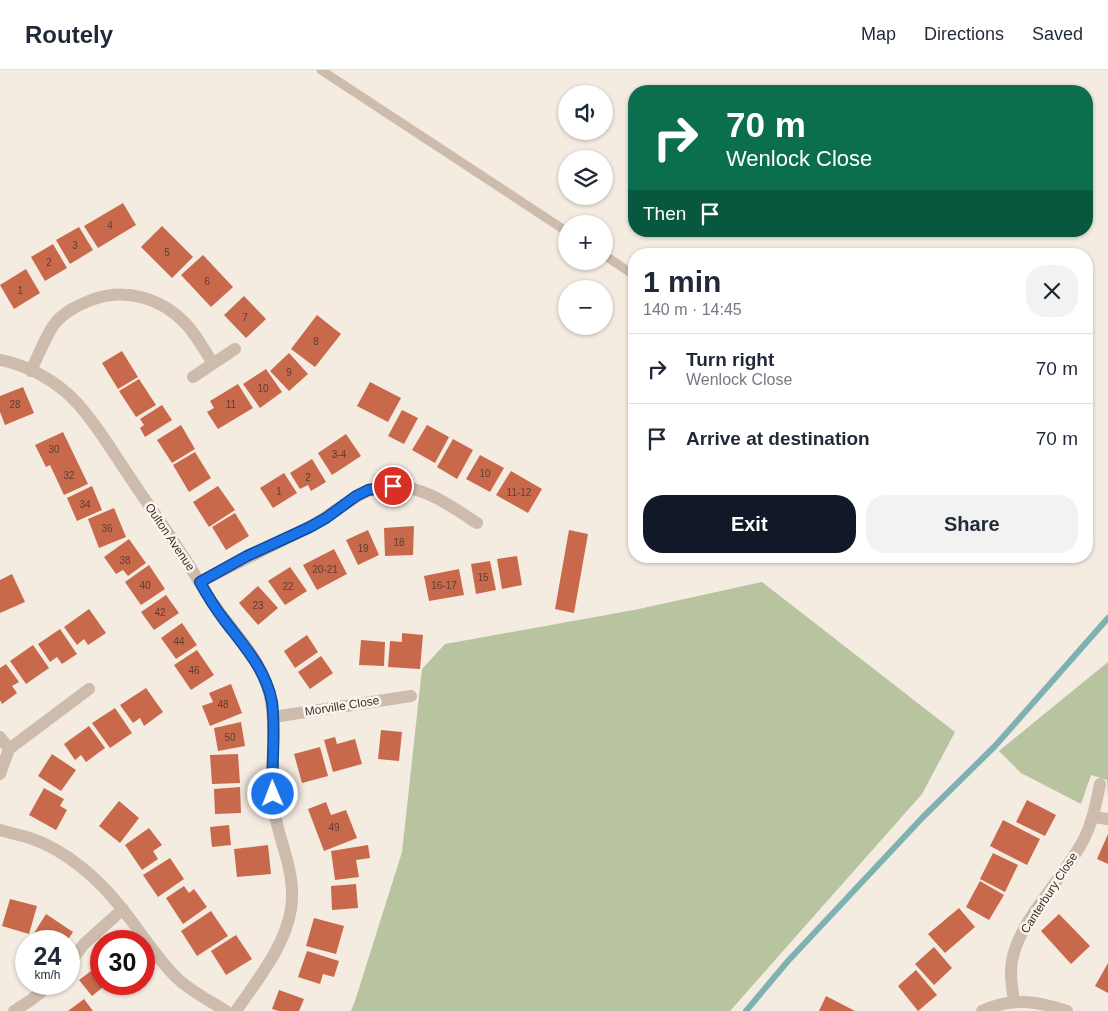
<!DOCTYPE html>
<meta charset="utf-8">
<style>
body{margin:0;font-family:Arial,sans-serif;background:#f2f2f3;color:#1f2937;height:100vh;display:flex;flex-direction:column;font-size:19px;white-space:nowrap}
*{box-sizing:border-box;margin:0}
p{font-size:16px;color:#747a83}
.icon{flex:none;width:28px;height:28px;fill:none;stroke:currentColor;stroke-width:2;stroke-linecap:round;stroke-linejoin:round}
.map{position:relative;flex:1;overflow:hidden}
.details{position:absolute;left:628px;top:178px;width:465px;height:315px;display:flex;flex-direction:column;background:#fff;border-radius:20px;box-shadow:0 1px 4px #0004}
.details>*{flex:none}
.guide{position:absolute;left:628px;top:15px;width:465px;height:152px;border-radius:20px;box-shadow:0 1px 4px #0004;background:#0b6e4f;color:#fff;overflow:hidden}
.controls{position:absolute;left:558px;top:15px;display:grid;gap:10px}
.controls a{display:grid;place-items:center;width:55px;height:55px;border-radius:50%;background:#fff;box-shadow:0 1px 4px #0004;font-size:25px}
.speed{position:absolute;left:15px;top:860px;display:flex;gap:10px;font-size:25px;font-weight:700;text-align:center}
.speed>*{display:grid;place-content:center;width:65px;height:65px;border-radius:50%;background:#fff;box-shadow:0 1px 4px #0004;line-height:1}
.speed small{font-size:12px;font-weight:400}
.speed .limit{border:8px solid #d22;background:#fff;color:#111}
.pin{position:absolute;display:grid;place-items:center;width:42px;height:42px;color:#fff;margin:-21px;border:2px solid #fff;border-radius:50%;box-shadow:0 1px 5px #0007}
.me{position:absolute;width:55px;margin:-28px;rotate:359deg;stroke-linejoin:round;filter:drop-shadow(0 0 4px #0008)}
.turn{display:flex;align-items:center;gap:18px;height:105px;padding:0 15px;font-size:22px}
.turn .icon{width:65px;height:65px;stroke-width:2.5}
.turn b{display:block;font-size:35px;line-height:42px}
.then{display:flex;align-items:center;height:48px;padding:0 15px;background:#0003;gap:10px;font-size:19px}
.round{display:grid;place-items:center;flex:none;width:52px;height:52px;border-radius:20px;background:#f2f2f3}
.head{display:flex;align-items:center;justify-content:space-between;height:85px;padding:0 15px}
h1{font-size:30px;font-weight:600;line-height:38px}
.button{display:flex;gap:10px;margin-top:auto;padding:10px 15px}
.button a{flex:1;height:58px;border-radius:20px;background:#111827;color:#fff;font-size:20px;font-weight:600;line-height:58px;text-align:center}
.button a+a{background:#f2f2f3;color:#1f2937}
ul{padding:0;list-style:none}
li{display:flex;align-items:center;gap:15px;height:70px;padding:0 15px;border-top:1px solid #e0e1e3}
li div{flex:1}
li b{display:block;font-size:19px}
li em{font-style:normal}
header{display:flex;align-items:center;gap:30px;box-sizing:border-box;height:70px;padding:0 25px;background:#fff;border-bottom:1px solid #e0e1e3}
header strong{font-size:24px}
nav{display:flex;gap:28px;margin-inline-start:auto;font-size:18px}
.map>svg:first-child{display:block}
.green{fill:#b8c4a0}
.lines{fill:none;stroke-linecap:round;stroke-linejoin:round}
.stream{stroke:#7fb0b2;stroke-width:6}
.building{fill:#c8694b}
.lane{stroke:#cdbbac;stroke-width:9}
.street{stroke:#cdbbac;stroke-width:12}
.route-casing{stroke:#114b97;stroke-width:12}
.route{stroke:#1a73e8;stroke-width:9}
.labels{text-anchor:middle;stroke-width:5;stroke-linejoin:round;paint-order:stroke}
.number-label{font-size:10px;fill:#5e3e33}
.street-label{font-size:12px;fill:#3b302b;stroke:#fbf5ee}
</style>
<header>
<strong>Routely</strong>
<nav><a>Map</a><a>Directions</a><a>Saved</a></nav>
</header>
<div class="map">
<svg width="1108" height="941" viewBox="0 0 1108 941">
<rect width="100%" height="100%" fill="#f4ebe1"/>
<g class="green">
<polygon points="762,512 955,662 922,724 730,941 351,941 355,931 402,782 422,599 445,574 634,540"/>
<polygon points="1108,592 1108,727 1107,710 1091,705 1081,734 1021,703 999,681"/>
</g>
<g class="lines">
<polyline class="stream" points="746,941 788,891 923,747 995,676 1108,548"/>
</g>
<g class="building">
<polygon points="123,133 136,155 98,178 84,156"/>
<polygon points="162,156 193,187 172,208 141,177"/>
<polygon points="79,157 93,180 70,194 56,170"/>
<polygon points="53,174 67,198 45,211 31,187"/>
<polygon points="203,185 233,217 211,237 181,205"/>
<polygon points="26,199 40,223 14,239 0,215"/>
<polygon points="244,226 266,249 246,268 224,245"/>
<polygon points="317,245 341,264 315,297 291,279"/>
<polygon points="122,281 138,307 118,319 102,293"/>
<polygon points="289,283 308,304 289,321 270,301"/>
<polygon points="266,299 282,322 260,338 243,314"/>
<polygon points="139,309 156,335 136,347 119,321"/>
<polygon points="370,312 401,328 388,352 357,336"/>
<polygon points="238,314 253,338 218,359 207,342 214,338 210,331"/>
<polygon points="23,317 34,343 5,355 0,342 0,326"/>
<polygon points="162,335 172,350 145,367 140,358 144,355 140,349"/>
<polygon points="402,340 418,348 404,374 388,366"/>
<polygon points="181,355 195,379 172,393 157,370"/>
<polygon points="427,355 449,367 435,393 412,380"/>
<polygon points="63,362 88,414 64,425 50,395 46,397 35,375"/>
<polygon points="346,364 361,386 332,405 318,383"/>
<polygon points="453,369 473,380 457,409 437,397"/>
<polygon points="195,382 211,408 189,422 173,395"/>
<polygon points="480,385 504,398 490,422 466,409"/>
<polygon points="312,389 326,412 311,421 308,415 300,419 290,403"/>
<polygon points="511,401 542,419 528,443 496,425"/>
<polygon points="284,403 297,423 273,438 260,418"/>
<polygon points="92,416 102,440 77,451 67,428"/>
<polygon points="218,416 235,440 209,457 193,432"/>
<polygon points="114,438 126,467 99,478 88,449"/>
<polygon points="235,443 249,466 226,480 212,457"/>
<polygon points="414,456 413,485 385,486 384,458"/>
<polygon points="368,460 379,485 358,495 346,470"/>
<polygon points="569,460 588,464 574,543 555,539"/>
<polygon points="129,469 146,493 128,506 123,500 116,504 104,487"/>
<polygon points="334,479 347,504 317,520 303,495"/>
<polygon points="517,486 522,515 502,519 497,489"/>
<polygon points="490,491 496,520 476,524 471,494"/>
<polygon points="149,495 165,519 141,535 125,512"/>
<polygon points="290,497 307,521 285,535 268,511"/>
<polygon points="459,499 464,525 429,531 424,506"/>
<polygon points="12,504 25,532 0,543 0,510"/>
<polygon points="258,516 278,538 258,555 239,533"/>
<polygon points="166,525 179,543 154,560 141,542"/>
<polygon points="89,539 106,563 88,575 84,569 77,575 64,557"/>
<polygon points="182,553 197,575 176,589 161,568"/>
<polygon points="60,559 77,584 62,594 57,587 50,592 38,574"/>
<polygon points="402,563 423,565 420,599 388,597 390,571 402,572"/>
<polygon points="307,565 318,582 295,598 284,581"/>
<polygon points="361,570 385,572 384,596 359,595"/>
<polygon points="33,575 49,598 26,614 10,591"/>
<polygon points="197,580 214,605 191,620 174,595"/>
<polygon points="321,586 333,603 310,619 298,602"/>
<polygon points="6,594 19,612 12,616 17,623 2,634 0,630 0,598"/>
<polygon points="231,614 242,643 210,656 202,636 213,632 209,623"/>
<polygon points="146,618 163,642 144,656 140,648 133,653 120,635"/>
<polygon points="115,638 132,663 110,678 92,653"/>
<polygon points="241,652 245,676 218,681 214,658"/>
<polygon points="89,656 105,678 86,692 81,685 75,690 64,674"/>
<polygon points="381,660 402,662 399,691 378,689"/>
<polygon points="335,667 337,674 355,669 362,694 333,702 324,670"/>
<polygon points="320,677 328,706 302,713 294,684"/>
<polygon points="52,684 76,700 61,721 38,706"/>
<polygon points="238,684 240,713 212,714 210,685"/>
<polygon points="240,717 241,743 215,744 214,719"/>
<polygon points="44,718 64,729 60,736 67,740 56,760 29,745"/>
<polygon points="1027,730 1056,745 1045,766 1016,752"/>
<polygon points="119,731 139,748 120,773 99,756"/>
<polygon points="326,732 331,745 346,740 357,768 324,781 308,739"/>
<polygon points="1003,750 1040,769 1027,795 990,776"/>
<polygon points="229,755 231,775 212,777 210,757"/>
<polygon points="149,758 162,775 153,781 158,789 142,800 125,775"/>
<polygon points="1108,764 1108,794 1097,789"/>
<polygon points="268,775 271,804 237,807 234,779"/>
<polygon points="368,775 370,788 356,790 359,807 335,810 331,781"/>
<polygon points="993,783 1018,795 1005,822 980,809"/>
<polygon points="170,788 184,809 158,827 143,805"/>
<polygon points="980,811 1004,825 989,850 966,837"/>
<polygon points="356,814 358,838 332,840 331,816"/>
<polygon points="184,816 189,823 194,819 207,837 183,854 166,828"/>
<polygon points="10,829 37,836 29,864 2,856"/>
<polygon points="959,838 975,857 945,883 928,864"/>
<polygon points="211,841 228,866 197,886 181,861"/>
<polygon points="46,844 73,862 67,871 36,871 31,868"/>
<polygon points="1059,844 1090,876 1071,894 1041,861"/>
<polygon points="314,848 344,856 336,884 306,876"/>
<polygon points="236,865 252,889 226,905 211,881"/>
<polygon points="934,877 952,898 934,915 915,894"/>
<polygon points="307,881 339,891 334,907 323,904 320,914 298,907"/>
<polygon points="1108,893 1108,923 1095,916"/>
<polygon points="95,898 101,905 101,914 107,914 92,926 79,910"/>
<polygon points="916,900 937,925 918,941 898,916"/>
<polygon points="117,914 136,914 123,923"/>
<polygon points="279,920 304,929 299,941 279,941 272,939"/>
<polygon points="826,926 855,941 819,941"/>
<polygon points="84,929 93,941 68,941"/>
</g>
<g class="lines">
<g class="lane">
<polyline points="321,0 566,161"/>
<polyline points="604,185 634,205"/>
</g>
<g class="street">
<path d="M 0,290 C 28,295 58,312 77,333 C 98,356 114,384 131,409 C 147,433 164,456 179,480 C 190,495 198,511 208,526 C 226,555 255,580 266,613 C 280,652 269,693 273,733 C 277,770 297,800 291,839 C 285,877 257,910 236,941"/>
<path d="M 31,301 C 38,286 44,270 53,256 C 63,242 78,235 94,229 C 126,218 161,228 185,253 C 196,264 204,280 213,293"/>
<polyline points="193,307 235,279"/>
<path d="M 200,512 C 236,493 273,476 309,457 C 337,443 361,415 394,416 C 426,417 452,437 477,453"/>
<polyline points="273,647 411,626"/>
<polyline points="0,667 9,679"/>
<polyline points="0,704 9,679 89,619"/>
<polyline points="1094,747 1108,749"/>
<path d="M 0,760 C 10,763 20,765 30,768 C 66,780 100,810 123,840 C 142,863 156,888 178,909 C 192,922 210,931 226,941"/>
<polyline points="69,894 84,874 123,839"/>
<path d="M 1014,931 C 1012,917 1009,901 1013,886 C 1023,846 1065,806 1084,769 C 1093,751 1096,733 1100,714"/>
<polyline points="14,941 31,930 51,914"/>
<path d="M 982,941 C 1012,927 1037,931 1067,941"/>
</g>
</g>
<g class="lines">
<g class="route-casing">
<path id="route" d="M 273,724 C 271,693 276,663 272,632 C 266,600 244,576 225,551 C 215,538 207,525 200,512 L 247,486 L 310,457 L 326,448 L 356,426 L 368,420 L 393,416"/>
</g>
<use href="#route" class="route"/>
</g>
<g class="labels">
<g class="number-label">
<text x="110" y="159">4</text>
<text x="75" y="179">3</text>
<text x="167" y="186">5</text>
<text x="49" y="196">2</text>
<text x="207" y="215">6</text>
<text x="20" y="224">1</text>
<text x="245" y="251">7</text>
<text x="316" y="275">8</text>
<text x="289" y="306">9</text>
<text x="263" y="322">10</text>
<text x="15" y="338">28</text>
<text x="231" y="338">11</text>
<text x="54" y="383">30</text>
<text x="339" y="388">3-4</text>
<text x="485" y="407">10</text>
<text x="69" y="409">32</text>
<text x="308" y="411">2</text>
<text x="279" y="425">1</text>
<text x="519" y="426">11-12</text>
<text x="85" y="438">34</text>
<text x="107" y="462">36</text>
<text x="399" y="476">18</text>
<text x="363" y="482">19</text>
<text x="125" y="494">38</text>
<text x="325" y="503">20-21</text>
<text x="483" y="511">15</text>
<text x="145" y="519">40</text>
<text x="444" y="519">16-17</text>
<text x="288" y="520">22</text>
<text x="258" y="539">23</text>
<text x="160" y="546">42</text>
<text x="179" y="575">44</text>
<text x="194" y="604">46</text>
<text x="223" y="638">48</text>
<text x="230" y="671">50</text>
<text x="334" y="761">49</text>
</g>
<g class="street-label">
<text transform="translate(170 467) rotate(56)" y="4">Oulton Avenue</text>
<text transform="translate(342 636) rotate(-9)" y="4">Morville Close</text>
<text transform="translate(1049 823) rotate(-57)" y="4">Canterbury Close</text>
</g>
</g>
</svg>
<div class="controls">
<a><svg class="icon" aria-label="sound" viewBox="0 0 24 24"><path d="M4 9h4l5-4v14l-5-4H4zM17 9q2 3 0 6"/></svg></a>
<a><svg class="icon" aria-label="layers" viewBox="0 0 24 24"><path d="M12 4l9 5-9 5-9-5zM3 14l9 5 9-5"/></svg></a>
<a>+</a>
<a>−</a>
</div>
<div class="speed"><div>24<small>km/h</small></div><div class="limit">30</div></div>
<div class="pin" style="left:393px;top:416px;background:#d93025"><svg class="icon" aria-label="arrive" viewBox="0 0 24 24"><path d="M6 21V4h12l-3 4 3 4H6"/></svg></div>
<svg class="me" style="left:273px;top:724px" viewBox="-20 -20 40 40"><circle r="17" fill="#1a73e8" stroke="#fff" stroke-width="3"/><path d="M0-11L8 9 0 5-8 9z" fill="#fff"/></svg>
<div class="guide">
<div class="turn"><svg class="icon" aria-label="right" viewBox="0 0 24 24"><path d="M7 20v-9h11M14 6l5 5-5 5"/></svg><div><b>70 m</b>Wenlock Close</div></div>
<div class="then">Then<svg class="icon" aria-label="arrive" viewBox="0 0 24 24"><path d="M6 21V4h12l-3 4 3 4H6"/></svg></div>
</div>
<section class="details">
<div class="head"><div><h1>1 min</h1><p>140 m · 14:45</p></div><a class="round"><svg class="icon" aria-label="close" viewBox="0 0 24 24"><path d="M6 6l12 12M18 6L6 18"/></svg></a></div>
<ul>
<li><svg class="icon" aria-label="right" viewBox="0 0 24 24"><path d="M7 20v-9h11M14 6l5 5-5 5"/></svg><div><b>Turn right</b><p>Wenlock Close</p></div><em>70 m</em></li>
<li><svg class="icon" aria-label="arrive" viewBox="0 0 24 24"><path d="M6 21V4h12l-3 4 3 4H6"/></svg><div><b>Arrive at destination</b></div><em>70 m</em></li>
</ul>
<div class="button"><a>Exit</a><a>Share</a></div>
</section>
</div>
